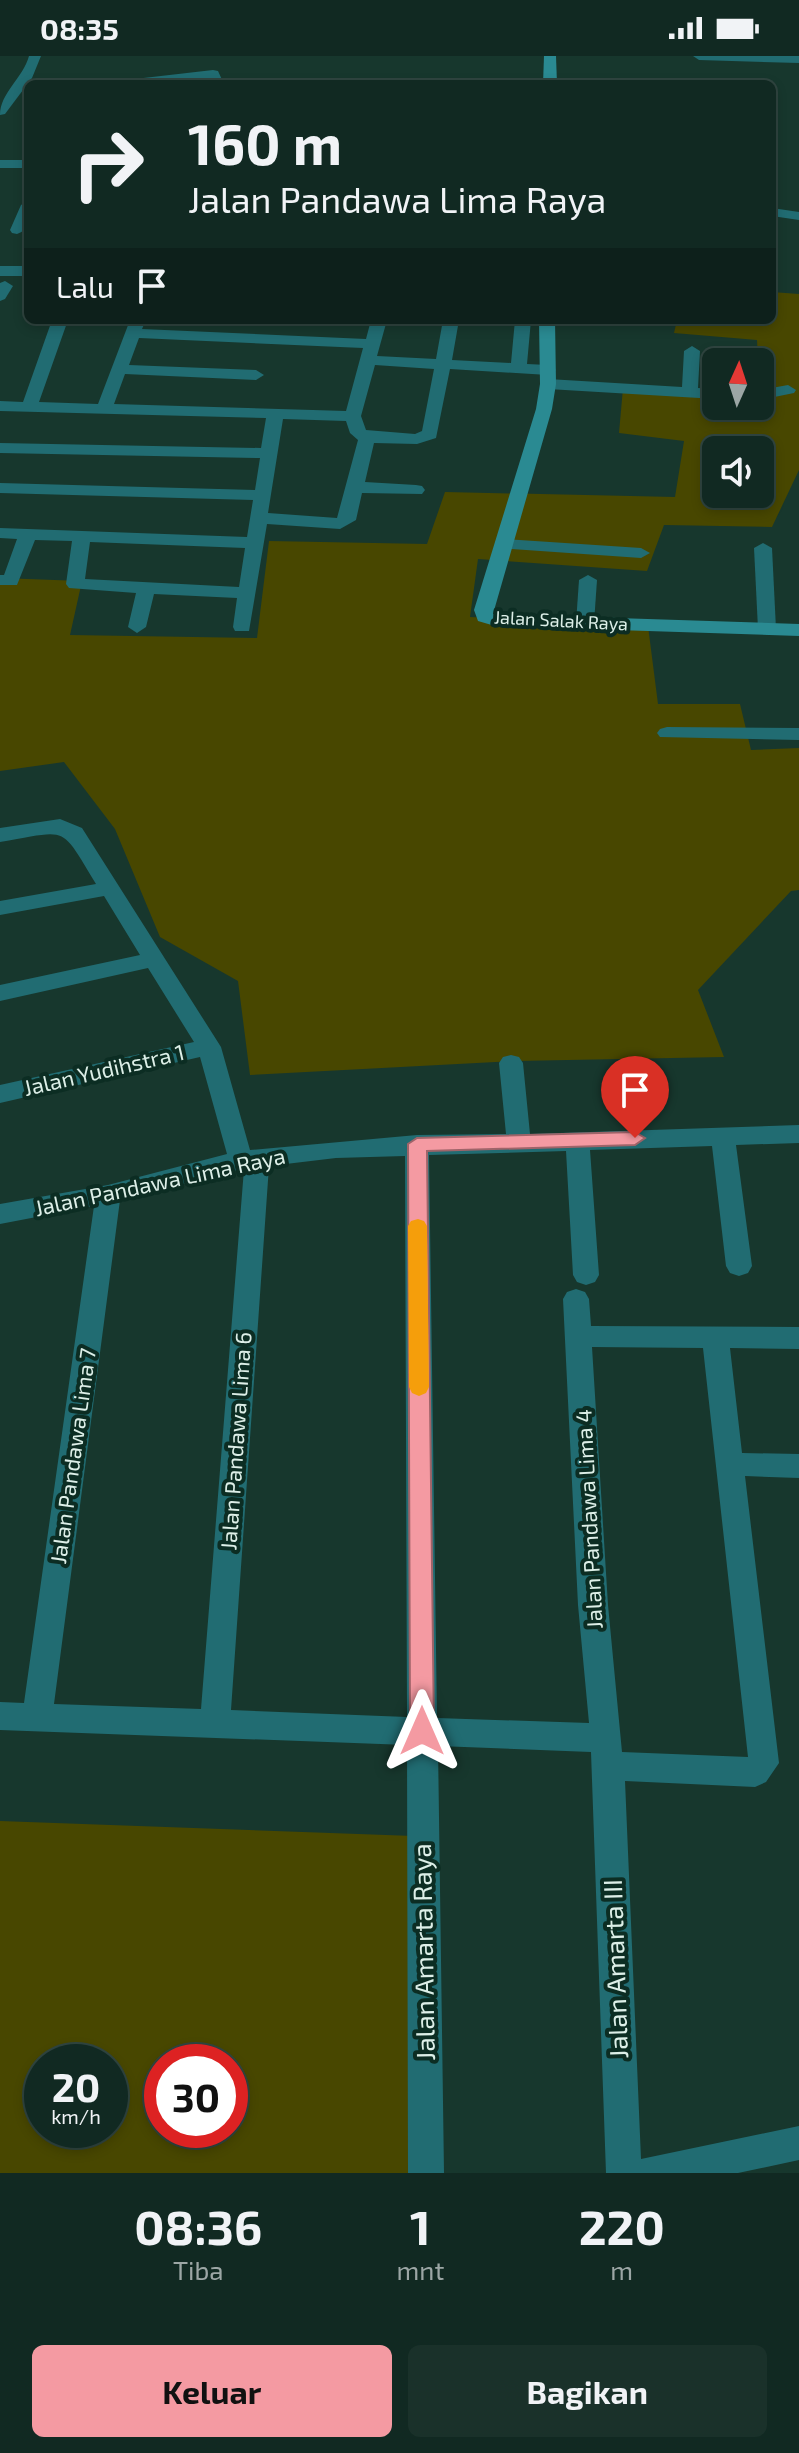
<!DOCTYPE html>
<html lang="id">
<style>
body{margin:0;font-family:"Exo 2",sans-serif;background:#1a312a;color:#f1f3f6;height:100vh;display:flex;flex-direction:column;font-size:30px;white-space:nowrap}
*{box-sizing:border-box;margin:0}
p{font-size:26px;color:#9ca6a5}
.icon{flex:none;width:44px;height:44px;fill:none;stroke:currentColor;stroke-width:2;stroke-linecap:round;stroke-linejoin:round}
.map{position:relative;height:2117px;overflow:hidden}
.sheet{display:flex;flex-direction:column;background:#112922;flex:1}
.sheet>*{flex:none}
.guide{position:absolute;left:24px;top:24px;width:752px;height:244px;border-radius:12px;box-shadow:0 4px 12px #0003,0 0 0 2px #304540;background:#112922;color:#f1f3f6;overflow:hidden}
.needle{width:52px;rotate:3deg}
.tools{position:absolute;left:702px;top:292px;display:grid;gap:16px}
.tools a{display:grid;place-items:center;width:72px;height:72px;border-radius:12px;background:#112922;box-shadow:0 4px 12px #0003,0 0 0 2px #304540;font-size:40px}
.speed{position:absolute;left:24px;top:1988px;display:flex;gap:16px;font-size:40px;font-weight:700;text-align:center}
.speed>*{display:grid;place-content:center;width:104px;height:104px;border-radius:50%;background:#112922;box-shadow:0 4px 12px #0003,0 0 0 2px #304540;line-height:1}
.speed small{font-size:20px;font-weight:400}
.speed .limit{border:12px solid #d22;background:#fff;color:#111}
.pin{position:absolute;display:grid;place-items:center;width:68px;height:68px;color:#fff;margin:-82px -34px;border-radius:50% 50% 50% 0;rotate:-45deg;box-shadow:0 0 8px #0007}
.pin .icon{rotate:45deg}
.me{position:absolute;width:88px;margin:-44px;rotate:0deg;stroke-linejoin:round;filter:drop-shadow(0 0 6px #0008)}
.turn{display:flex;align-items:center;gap:28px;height:168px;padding:0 32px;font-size:36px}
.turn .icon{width:104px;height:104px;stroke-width:2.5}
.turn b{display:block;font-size:56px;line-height:68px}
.then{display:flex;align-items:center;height:76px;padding:0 32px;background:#0003;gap:16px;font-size:30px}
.eta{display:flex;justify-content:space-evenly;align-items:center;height:136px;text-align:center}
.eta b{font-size:48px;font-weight:700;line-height:56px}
.button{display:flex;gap:16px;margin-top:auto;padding:16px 32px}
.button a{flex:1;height:92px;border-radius:12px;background:#f49aa2;color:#111;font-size:32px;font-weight:700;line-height:92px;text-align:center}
.button a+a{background:#1a312a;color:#f1f3f6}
.status{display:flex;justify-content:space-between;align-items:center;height:56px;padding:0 40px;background:#112922;direction:ltr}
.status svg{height:22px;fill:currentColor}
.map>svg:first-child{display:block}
.green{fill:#484700;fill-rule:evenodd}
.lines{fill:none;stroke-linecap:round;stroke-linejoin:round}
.street{fill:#216c72;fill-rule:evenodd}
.secondary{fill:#2a8a92;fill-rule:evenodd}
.route{fill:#f49aa2;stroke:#9f6469;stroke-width:2}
.slow{fill:#f59e0b}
.labels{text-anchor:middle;stroke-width:8;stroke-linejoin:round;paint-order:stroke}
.far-street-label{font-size:18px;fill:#ddefe8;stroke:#0c2d23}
.street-label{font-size:22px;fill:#ddefe8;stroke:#0c2d23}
.near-street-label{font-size:26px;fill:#ddefe8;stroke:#0c2d23}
</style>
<div class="status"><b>08:35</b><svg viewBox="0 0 49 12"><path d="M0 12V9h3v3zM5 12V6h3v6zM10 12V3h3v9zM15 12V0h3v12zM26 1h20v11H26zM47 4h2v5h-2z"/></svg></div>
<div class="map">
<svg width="799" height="2117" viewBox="0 0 799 2117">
<rect width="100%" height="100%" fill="#17372d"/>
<g class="green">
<path d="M 772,236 L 799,238 L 799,414 L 772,471 L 664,469 L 647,515 L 478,503 L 470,561 L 648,570 L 658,648 L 740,648 L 751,694 L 799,692 L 799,834 L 791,835 L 698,934 L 724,1001 L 516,1005 L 250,1019 L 238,925 L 160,881 L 115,773 L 64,706 L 0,715 L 0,522 L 82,525 L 70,579 L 257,582 L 269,485 L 427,488 L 445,436 L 675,441 L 684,385 L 619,377 L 623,332 L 716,338 L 716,350 L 760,350 L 757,284 L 674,277 L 677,264 L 772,264 ZM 716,394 L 760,394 L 760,438 L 716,438 Z"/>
<path d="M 0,1765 L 414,1780 L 410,2117 L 0,2117 ZM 42,2006 L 110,2006 L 110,2074 L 42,2074 ZM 162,2006 L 230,2006 L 230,2074 L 162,2074 Z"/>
</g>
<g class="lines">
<g class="street">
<path d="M 29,0 L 41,0 L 32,22 L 5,58 L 0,59 C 0,37 23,22 29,0 Z"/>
<polygon points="693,0 799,0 799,7 699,4"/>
<polygon points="213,14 218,15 224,28 210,28 208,22 160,28 119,28 126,24"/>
<rect x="0" y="104" width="28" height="8"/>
<path d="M 28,145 C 28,156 31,174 17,178 L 12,177 L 10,174 L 21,149 Z"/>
<polygon points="772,152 799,156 799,164 772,160"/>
<rect x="0" y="210" width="28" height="10"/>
<polygon points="5,225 13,230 5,243 0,245 0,227"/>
<path d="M 52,264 L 68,264 L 39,346 L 98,348 L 130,264 L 146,264 L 142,273 L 366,283 L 371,264 L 387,264 L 377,300 L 436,303 L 443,264 L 459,264 L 452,304 L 511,307 L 515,264 L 531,264 L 527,308 L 548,309 L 556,314 L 548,319 L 450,313 L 436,382 L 417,388 L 374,387 L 365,426 L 416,429 L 422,430 L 425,434 L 422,438 L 362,437 L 356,464 L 340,473 L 267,468 L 249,575 L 235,575 L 233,571 L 237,542 L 154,538 L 146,571 L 137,577 L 128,571 L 136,537 L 69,532 L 66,528 L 72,485 L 35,484 L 17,529 L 0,529 L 0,519 L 4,519 L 17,483 L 0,482 L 0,472 L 247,481 L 253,444 L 0,437 L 0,427 L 255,434 L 260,402 L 0,397 L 0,387 L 261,392 L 266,362 L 0,355 L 0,345 L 23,346 ZM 139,282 L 363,292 L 346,355 L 114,348 L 125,318 L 256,324 L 264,319 L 256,314 L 129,309 ZM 375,309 L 434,313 L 422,375 L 415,378 L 366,374 L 361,360 ZM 283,363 L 346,365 L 350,377 L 358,384 L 337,462 L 268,457 ZM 90,486 L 245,492 L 239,531 L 85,523 Z"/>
<polygon points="692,290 700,295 698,332 716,333 716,343 548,333 540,328 548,323 682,331 684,295"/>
<polygon points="788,329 796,334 794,337 760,344 760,334"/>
<polygon points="505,483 641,492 650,497 641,502 499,492 496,488 499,484"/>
<polygon points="763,487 772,492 776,573 767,579 758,573 754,492"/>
<polygon points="588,519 597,524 594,567 585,573 576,567 579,524"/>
<polygon points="667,671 799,672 799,684 660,681 657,677 660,673"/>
<path d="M 60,763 L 82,772 L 221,991 L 250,1094 L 417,1079 L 506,1078 L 499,1007 L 503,1001 L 511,999 L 519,1001 L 523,1007 L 530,1078 L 799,1069 L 799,1087 L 736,1089 L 752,1210 L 748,1217 L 739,1220 L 730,1217 L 726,1210 L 712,1090 L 590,1094 L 599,1219 L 595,1226 L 586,1229 L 577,1226 L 573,1219 L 566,1095 L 429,1099 L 437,1662 L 589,1667 L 578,1549 L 563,1243 L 567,1236 L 576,1233 L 585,1236 L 589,1243 L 591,1270 L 799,1271 L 799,1293 L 730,1292 L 742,1397 L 799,1398 L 799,1422 L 745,1420 L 779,1707 L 766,1726 L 755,1731 L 625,1725 L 641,2103 L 799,2070 L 799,2104 L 738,2117 L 606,2117 L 591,1696 L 438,1690 L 444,2117 L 408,2117 L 407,1689 L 0,1674 L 0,1646 L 24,1647 L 94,1150 L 0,1168 L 0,1148 L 108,1129 L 227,1098 L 200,1001 L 0,1047 L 0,1029 L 194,986 L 148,912 L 0,945 L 0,929 L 140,899 L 104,840 L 0,859 L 0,845 L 96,828 C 59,767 69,775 0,786 L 0,772 ZM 405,1100 L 407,1661 L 231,1654 L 269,1110 L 336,1102 ZM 241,1113 L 244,1113 L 201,1653 L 54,1648 L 120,1144 ZM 592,1291 L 703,1292 L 748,1701 L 622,1696 L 608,1549 Z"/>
</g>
<g class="secondary">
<polygon points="544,0 556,0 557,28 543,28"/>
<polygon points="539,264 555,264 556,328 552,353 493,558 799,568 799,580 495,570 478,565 474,554 536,353 540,328"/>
</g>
</g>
<polygon class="route" points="635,1076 645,1082 635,1089 427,1095 434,1675 430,1683 422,1686 414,1683 410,1675 408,1088 417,1082"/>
<polygon class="slow" points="418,1163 424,1165 427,1170 429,1331 426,1337 419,1340 412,1337 409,1331 408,1170 411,1165"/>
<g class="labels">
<g class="far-street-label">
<text transform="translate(561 565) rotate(3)" y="6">Jalan Salak Raya</text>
</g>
<g class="street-label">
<text transform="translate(104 1014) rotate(-13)" y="8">Jalan Yudihstra 1</text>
<text transform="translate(160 1126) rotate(-12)" y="8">Jalan Pandawa Lima Raya</text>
<text transform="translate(236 1385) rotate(-86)" y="8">Jalan Pandawa Lima 6</text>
<text transform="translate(73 1400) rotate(-82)" y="8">Jalan Pandawa Lima 7</text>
<text transform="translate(589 1463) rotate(-93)" y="8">Jalan Pandawa Lima 4</text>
</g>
<g class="near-street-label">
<text transform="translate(424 1896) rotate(-91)" y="9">Jalan Amarta Raya</text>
<text transform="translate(616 1913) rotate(-92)" y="9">Jalan Amarta III</text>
</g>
</g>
</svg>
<div class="tools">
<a><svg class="needle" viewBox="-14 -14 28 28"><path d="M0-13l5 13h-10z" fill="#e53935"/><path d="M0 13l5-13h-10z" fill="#9ca6a5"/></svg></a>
<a><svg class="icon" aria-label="sound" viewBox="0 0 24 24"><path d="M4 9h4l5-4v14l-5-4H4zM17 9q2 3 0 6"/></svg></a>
</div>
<div class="speed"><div>20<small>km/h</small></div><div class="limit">30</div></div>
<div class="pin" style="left:635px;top:1082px;background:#d93025"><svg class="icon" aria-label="arrive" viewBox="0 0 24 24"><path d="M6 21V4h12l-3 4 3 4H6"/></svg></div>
<svg class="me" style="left:422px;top:1675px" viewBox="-20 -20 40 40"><path d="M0-17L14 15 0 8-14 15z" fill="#f49aa2" stroke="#fff" stroke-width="4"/></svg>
<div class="guide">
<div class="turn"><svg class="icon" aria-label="right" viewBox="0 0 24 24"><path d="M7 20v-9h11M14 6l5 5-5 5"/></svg><div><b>160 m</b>Jalan Pandawa Lima Raya</div></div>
<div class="then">Lalu<svg class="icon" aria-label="arrive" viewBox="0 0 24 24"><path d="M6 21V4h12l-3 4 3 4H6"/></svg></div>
</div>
</div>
<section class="sheet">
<div class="eta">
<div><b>08:36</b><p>Tiba</p></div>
<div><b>1</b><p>mnt</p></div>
<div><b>220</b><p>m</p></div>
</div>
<div class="button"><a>Keluar</a><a>Bagikan</a></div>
</section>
